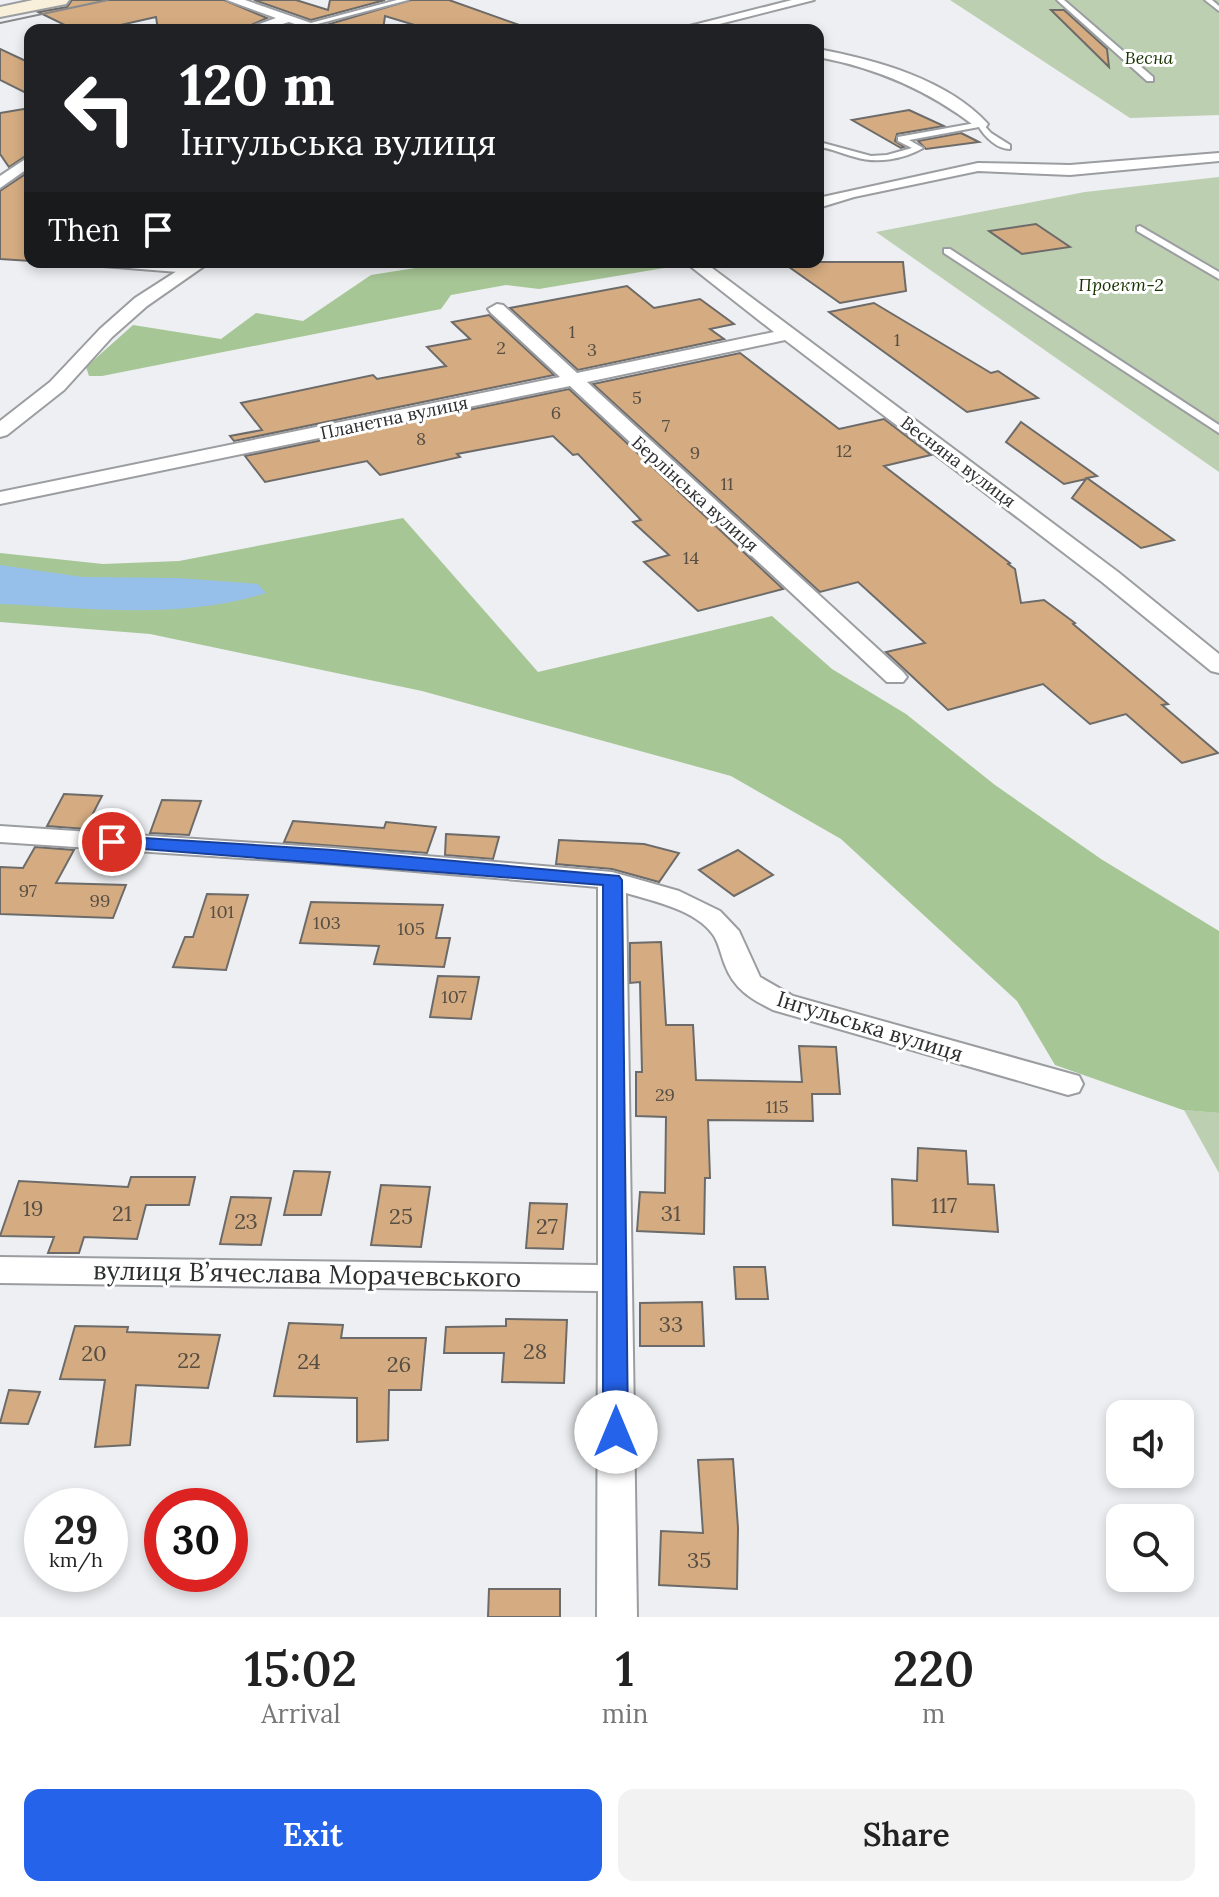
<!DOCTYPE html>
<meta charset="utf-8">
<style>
body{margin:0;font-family:Lora,serif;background:#f2f2f2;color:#222;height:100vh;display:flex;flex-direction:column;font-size:30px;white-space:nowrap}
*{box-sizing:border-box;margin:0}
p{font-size:26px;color:#767676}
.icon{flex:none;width:44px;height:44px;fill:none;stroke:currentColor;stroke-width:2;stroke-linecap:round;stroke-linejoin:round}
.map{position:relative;height:1617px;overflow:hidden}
.sheet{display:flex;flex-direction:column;background:#fff;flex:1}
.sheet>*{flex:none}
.hud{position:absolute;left:24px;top:24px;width:800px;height:244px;border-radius:16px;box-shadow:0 4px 12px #0003;background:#202124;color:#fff;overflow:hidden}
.buttons{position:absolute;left:1106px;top:1400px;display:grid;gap:16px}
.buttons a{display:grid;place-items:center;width:88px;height:88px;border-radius:16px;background:#fff;box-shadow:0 4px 12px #0003;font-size:40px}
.speed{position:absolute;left:24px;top:1488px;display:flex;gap:16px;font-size:40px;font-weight:700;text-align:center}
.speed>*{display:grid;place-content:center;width:104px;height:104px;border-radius:50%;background:#fff;box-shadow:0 4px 12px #0003;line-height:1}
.speed small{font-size:20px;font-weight:400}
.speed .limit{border:12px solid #d22;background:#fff;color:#111}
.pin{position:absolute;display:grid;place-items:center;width:68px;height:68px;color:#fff;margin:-34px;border:4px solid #fff;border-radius:50%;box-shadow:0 2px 8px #0007}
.me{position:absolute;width:88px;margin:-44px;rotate:0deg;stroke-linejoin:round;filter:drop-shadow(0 0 6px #0008)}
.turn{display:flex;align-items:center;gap:28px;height:168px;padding:0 24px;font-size:36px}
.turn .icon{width:104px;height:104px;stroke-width:2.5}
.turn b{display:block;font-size:56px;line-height:68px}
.then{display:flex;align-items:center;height:76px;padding:0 24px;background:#0003;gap:16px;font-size:30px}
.eta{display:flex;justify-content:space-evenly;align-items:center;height:136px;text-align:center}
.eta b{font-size:48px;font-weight:600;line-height:56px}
.primary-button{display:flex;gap:16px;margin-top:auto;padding:16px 24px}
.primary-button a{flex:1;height:92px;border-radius:16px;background:#2563eb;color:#fff;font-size:32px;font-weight:600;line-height:92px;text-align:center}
.primary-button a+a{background:#f2f2f2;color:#222}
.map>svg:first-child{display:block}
.green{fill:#bccfb1}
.forest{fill:#a7c695}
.water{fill:#96c0ea}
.building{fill:#d5ac81;stroke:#6d6b69;stroke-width:2}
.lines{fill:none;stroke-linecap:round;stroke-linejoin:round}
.service-casing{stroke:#9b9da0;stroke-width:4}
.minor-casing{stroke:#9b9da0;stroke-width:4}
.secondary-casing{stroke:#9b9da0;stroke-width:4}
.service{fill:#fff;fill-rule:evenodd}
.minor{fill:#fff;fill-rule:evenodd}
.secondary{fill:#f8f0da;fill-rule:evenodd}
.tram{stroke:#86888a;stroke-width:2}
.route{fill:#2563eb;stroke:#184099;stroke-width:2}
.labels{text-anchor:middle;stroke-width:6;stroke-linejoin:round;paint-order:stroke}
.far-park-label{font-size:18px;font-style:italic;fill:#173300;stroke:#fff}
.number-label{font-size:18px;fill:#574e44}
.far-street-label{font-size:18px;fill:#2d2e2f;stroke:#fff}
.street-label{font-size:22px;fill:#2d2e2f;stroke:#fff}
.near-number-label{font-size:22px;fill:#574e44}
.near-street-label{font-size:26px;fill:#2d2e2f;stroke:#fff}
</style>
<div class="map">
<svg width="1219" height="1617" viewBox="0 0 1219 1617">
<rect width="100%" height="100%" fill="#edeff2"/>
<g class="green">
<polygon points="950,0 1219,0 1219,115 1130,118"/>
<polygon points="1219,177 1219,472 876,232 1085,192"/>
<polygon points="1184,1110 1219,1113 1219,1173"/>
</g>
<g class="forest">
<polygon points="453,262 694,263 539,289 506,285 451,295 441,309 102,376 89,376 86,367 133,325 221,339 256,313 303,321 371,275"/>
<polygon points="403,518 538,672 772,616 832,669 906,714 995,785 1101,859 1219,931 1219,1113 1183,1110 1055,1065 1017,1001 841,839 731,776 422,691 150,634 0,622 0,553 103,564 179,561"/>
</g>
<path class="water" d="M 0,565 L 82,577 L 178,578 L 258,584 L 266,593 C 182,620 88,608 0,604 Z"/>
<g class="building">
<polygon points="72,0 224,0 267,18 240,30 158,30 156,17 103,29 94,26 75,30 38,12 67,7"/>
<polygon points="254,0 296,0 328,10 330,0 385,0 311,20"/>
<polygon points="411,0 449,0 522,26 522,30 431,30 385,16 383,30 334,30 326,25"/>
<polygon points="1051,10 1064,10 1107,49 1109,67"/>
<polygon points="0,49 30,63 30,95 0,80"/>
<polygon points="30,108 30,153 9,167 0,154 0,113"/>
<polygon points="909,110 944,126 897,134 895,141 904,147 901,148 852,120"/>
<polygon points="961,133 979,142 926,149 918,141"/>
<polygon points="30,171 30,261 0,259 0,191"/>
<polygon points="1036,224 1070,247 1022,254 989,231"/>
<polygon points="782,262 903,262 906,291 840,303"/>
<polygon points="627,286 654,308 700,299 734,324 710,329 724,339 578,370 510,308"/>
<polygon points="874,303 991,373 998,371 1038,398 967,412 829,312"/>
<polygon points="489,315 554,375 234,441 230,436 262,430 241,403 373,375 377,379 446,366 427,347 470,339 452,322"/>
<polygon points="740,353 839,429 884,419 931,455 884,466 1010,563 1008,564 1015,569 1021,603 1044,600 1075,623 1073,624 1168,704 1162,705 1218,753 1182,763 1126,714 1090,724 1043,684 948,710 886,652 925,643 858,582 820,592 593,384"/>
<polygon points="569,389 783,589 698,611 644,562 669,555 633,522 641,520 578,454 573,455 553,436 457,454 460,457 380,475 367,461 265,482 245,456"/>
<polygon points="1021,422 1097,476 1087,478 1174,540 1141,548 1072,498 1086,479 1064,484 1006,442"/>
<polygon points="64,794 102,796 85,829 47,826"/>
<polygon points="162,800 201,801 189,835 150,833"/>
<polygon points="293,821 384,828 386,822 436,827 427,853 284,842"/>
<polygon points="446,834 499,837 493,859 445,855"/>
<polygon points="559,840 644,844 679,853 659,882 612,869 556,864"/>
<polygon points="35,847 74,850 56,883 126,885 113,918 0,914 0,867 23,868"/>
<polygon points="738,850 773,875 734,896 699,870"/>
<polygon points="207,894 248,895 226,970 173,967 185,937 193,937"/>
<polygon points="311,902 443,905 436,938 450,938 444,967 374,964 379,946 300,943"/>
<polygon points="661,942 666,1025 693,1025 696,1080 802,1082 799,1046 836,1047 840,1094 812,1094 813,1121 708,1120 710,1178 705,1178 704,1234 637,1231 640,1192 665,1193 666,1117 636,1116 636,1072 642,1072 640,982 630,983 630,943"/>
<polygon points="438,976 479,977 471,1019 430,1017"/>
<polygon points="918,1148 966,1151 968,1184 994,1185 998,1232 893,1225 892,1179 917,1181"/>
<polygon points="294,1171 330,1172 321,1215 284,1215"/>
<polygon points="131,1177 195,1177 189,1205 146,1205 137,1239 84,1237 79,1253 48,1253 54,1237 0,1236 19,1181 128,1187"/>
<polygon points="381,1185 430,1187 421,1247 371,1245"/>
<polygon points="231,1197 271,1198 261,1245 220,1244"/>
<polygon points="530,1203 567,1204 563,1249 526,1248"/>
<polygon points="734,1267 765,1267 768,1299 736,1299"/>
<polygon points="702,1302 704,1346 640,1346 640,1303"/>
<polygon points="506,1319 567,1320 564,1383 502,1382 504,1353 444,1353 446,1327 506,1326"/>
<polygon points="289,1323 343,1325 341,1338 426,1338 421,1390 389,1390 388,1440 357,1442 357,1398 274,1396"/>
<polygon points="75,1326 128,1327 127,1332 220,1335 208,1388 136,1385 130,1445 95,1447 105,1380 60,1379"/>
<polygon points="9,1390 40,1392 28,1424 0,1423"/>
<polygon points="733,1459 738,1528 737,1589 659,1585 661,1531 703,1533 698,1460"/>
<polygon points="489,1589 560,1589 560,1617 488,1617"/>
</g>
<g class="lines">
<g class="service-casing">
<g id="service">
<polygon points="397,0 408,0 310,26 307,24"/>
<polygon points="1057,0 1064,0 1153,77 1153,81 1147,81"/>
<polygon points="1205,0 1212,0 1219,6 1219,11"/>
<path d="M 981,122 L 991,133 L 1010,145 L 1010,149 C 997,149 985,137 979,127 L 909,140 L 923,148 C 904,159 877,164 855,157 C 842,154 831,148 818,147 L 818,143 L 823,143 L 871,156 L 887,155 L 912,148 L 898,141 L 898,137 Z"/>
<polygon points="1140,226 1219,272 1219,279 1137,231 1137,227"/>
<polygon points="944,249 950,249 1219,425 1219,433 944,253"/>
<polygon points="87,262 124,262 190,267 195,270 190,273 91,265"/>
</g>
</g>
<g class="minor-casing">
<g id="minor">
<polygon points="227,0 245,0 331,30 312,30 289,22 263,30 243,30 276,18"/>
<polygon points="792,0 814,0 696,30 674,30"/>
<path d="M 818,49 C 876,60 947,79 988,124 L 986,127 L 976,127 C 928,90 877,68 818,57 Z"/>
<polygon points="1219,153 1219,161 1070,175 978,171 854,197 818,208 818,198 978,163 1070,165"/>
<polygon points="30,156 30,167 0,188 0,176"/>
<polygon points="191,262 210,262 147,306 112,337 64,390 7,435 0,437 0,421 50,382 100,329 135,298"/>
<polygon points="685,262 704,262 1118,572 1219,654 1219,673 1211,671 1102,582 785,340 587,382 903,672 907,677 903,682 887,682 570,386 0,504 0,492 560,377 491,313 488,309 497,304 503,305 577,373 774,332"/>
<path d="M 0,826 L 333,848 L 612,872 L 679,891 L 720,911 L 739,931 L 760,977 L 793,996 L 1079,1076 L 1083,1084 L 1079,1092 L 1068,1095 L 773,1010 C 751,999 734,989 725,965 C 721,955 719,944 714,936 C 697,910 653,901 626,893 L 637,1617 L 597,1617 L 598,1291 L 0,1283 L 0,1257 L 598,1265 L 598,887 L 333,864 L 0,842 Z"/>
</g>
</g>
<g class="secondary-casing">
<polygon id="secondary" points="33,0 69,0 66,4 0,17 0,7"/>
</g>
<use href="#service" class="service"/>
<use href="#minor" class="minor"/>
<use href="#secondary" class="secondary"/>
<polyline class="tram" points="0,23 108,0"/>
</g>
<polygon class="route" points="112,836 333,850 619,876 622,880 628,1432 625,1440 616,1443 607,1440 603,1432 603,885 105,846 102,842"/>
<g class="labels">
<g class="far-park-label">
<text x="1149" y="64">Весна</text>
<text x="1121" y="291">Проект-2</text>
</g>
<g class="number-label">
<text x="572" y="338">1</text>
<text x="897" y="346">1</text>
<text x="501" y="354">2</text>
<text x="592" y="356">3</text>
<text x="637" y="404">5</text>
<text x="556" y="419">6</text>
<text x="666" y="432">7</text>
<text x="421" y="445">8</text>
<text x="844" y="457">12</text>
<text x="695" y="459">9</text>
<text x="727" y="490">11</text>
<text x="691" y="564">14</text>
<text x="28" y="897">97</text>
<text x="100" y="907">99</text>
<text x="222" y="918">101</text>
<text x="327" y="929">103</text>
<text x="411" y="935">105</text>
<text x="454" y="1003">107</text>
<text x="665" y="1101">29</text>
<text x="777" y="1113">115</text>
</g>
<g class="far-street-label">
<text transform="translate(394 418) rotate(-12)" y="6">Планетна вулиця</text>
<text transform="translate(958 462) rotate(37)" y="6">Весняна вулиця</text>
<text transform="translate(695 494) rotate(42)" y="6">Берлінська вулиця</text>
</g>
<g class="street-label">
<text transform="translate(870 1026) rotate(17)" y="8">Інгульська вулиця</text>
</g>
<g class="near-number-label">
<text x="944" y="1213">117</text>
<text x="33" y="1216">19</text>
<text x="122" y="1221">21</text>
<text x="671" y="1221">31</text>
<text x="401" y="1224">25</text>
<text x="246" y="1229">23</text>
<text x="547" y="1234">27</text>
<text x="671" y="1332">33</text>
<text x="535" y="1359">28</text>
<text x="94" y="1361">20</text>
<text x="189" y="1368">22</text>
<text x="309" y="1369">24</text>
<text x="399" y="1372">26</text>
<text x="699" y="1568">35</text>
</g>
<g class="near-street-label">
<text transform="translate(307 1274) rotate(1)" y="9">вулиця В’ячеслава Морачевського</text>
</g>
</g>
</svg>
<div class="buttons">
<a><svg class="icon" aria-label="sound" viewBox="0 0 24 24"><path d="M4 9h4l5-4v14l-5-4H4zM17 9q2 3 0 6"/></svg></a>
<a><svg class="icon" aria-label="search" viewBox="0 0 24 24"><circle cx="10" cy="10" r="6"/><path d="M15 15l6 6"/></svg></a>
</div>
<div class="speed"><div>29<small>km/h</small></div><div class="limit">30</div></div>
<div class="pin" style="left:112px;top:842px;background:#d93025"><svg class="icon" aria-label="arrive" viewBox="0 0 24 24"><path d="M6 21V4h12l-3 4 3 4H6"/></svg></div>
<svg class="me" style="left:616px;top:1432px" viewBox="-20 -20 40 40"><circle r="19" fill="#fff"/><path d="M0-13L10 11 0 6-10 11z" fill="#2563eb"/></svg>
<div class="hud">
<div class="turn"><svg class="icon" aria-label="left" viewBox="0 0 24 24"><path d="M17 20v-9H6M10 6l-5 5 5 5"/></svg><div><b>120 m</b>Інгульська вулиця</div></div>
<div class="then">Then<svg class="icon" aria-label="arrive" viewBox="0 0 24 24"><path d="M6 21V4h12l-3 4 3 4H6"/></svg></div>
</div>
</div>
<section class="sheet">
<div class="eta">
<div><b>15:02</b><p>Arrival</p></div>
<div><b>1</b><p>min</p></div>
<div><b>220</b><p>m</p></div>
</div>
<div class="primary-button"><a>Exit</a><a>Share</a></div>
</section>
